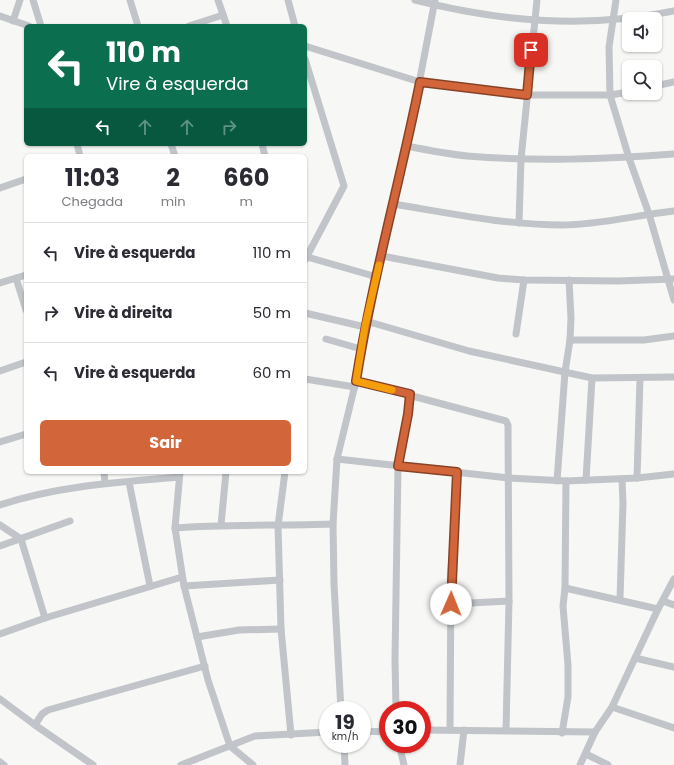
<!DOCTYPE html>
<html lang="pt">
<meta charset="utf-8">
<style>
body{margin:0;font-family:Poppins,sans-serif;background:#f7f7f7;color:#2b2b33;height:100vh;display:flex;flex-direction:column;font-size:15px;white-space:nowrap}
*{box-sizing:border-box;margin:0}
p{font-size:13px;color:#7c7c81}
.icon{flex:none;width:22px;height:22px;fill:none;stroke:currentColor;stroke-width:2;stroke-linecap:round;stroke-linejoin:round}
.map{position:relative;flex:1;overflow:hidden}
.drawer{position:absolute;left:24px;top:154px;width:283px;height:320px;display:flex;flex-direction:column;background:#fff;border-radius:6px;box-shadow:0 1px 3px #0004}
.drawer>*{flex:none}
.banner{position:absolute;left:24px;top:24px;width:283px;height:122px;border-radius:6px;box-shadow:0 1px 3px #0004;background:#0b6e4f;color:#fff;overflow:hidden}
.fabs{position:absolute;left:622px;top:12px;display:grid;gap:8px}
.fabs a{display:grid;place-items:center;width:40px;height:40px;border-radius:6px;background:#fff;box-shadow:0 1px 3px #0004;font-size:20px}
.speed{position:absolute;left:319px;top:701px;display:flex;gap:8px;font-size:20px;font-weight:700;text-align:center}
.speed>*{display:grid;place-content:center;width:52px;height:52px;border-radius:50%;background:#fff;box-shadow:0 1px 3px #0004;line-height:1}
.speed small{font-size:10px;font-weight:400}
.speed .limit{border:6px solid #d22;background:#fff;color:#111}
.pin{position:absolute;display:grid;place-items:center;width:34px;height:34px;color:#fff;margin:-17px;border-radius:8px;box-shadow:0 2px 6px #0006}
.me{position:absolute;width:44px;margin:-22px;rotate:1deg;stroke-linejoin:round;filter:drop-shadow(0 0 3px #0008)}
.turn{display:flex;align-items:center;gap:14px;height:84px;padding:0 16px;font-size:18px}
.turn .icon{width:52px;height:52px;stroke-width:2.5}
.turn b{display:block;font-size:28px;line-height:34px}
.lanes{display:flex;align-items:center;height:38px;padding:0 16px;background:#0003;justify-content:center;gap:20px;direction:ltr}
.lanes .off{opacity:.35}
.eta{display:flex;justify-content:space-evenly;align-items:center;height:68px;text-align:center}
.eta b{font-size:24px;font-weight:700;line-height:28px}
.primary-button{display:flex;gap:8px;margin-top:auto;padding:8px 16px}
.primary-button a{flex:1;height:46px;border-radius:6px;background:#d2663a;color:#fff;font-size:16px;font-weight:700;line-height:46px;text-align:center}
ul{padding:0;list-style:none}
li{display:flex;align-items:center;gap:12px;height:60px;padding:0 16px;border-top:1px solid #e1e1e2}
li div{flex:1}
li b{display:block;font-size:15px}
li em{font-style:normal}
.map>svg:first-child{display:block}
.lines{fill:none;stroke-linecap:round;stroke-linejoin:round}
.street{stroke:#c1c4c8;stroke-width:7}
.route-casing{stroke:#884226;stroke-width:10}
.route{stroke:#d2663a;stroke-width:7}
.slow{stroke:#f59e0b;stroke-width:7}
</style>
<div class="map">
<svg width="674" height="765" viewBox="0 0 674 765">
<rect width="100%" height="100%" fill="#f7f7f5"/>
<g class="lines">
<g class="street">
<polyline points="33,0 41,26"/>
<polyline points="130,0 138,26"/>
<polyline points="218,0 227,26"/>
<polyline points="288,0 295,26"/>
<path d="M 415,0 C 502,22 586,29 674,11"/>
<polyline points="616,0 609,47 610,95 629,158 649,214 674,300"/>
<polyline points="0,16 29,26"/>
<polyline points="13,21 20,0"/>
<polyline points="189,26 223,15"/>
<polyline points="305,46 420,82 527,95 610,95 629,92"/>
<polyline points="305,59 344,186 305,260"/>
<polyline points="655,86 674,82"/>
<polyline points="77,144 80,156"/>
<polyline points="171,144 175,156"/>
<polyline points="262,144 265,156"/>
<path d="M 407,146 C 427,150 447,154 467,156 C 537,162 605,159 674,154"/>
<polyline points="0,188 26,179"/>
<path d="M 393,204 C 449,213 505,225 562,225 C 599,225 637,215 674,211"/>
<polyline points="519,223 521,159 537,0"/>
<polyline points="382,256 498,278 524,280 618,281 674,279"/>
<polyline points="307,257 377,277"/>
<polyline points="16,278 26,310"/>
<polyline points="0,283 26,275"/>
<polyline points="305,313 365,327"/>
<polyline points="366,321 469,351 592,378 674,377"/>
<polyline points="516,334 524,280"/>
<polyline points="326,339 361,349"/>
<polyline points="570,340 644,340 674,336"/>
<polyline points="0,371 26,362"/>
<polyline points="305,379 355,387"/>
<polyline points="356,381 506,421 508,425 509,601 506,730"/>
<polyline points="0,442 26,434"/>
<polyline points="337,459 509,478 566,481 637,478 674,474"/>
<polyline points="104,472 105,483"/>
<polyline points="180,472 175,528 184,586 208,680 230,746 253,765"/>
<polyline points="285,472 278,526 281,629 291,735"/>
<polyline points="637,478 640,378"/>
<polyline points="586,480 592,378"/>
<polyline points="557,481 565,372 570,340 571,318 569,280"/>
<polyline points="129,482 150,586"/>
<path d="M 0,505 C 58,486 119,482 179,477"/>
<polyline points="0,525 21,539 45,618"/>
<polyline points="221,525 226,472"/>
<path d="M 175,528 C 227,524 280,526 333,524"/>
<polyline points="0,546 70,521"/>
<polyline points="184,586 280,580"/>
<polyline points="565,588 658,609"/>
<polyline points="620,599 623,503 622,479"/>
<polyline points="663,601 674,605"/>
<polyline points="451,604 509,601"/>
<polyline points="0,634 45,618 182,577"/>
<polyline points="197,637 239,630 281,629"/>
<polyline points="635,658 674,667"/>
<polyline points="0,699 35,725 93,765"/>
<polyline points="612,707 674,728"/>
<polyline points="341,710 334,584 333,524 337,459 356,381 365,327 407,146 435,0"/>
<polyline points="396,710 395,660 398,466 408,414 410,394"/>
<polyline points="35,725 42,714 48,710 205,666"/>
<polyline points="422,730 595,732"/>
<polyline points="450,730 451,572 457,473"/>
<polyline points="362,731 388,732"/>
<polyline points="562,733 568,697 568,665 563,606 565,588 566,481"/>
<polyline points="344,744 345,765"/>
<polyline points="399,744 404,765"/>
<polyline points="586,754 608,765"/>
<polyline points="0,762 4,765"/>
<polyline points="181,765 255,736 328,732"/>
<polyline points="460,765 464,730"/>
<polyline points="580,765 595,732 612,707 658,609 674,579"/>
</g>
</g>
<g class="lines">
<g class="route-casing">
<path id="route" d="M 451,604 L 457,472 L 398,466 L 408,414 L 410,394 L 356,381 C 372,280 400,182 420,82 L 527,95 L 531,50"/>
</g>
<use href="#route" class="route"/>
<polyline class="slow" points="379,265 365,326 356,381 392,390"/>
</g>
</svg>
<div class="fabs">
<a><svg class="icon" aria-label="sound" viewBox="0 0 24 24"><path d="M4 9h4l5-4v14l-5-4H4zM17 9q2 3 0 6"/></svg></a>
<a><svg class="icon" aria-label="search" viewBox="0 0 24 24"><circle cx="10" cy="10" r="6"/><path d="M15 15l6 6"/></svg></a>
</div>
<div class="speed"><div>19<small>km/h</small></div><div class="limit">30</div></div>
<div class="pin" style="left:531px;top:50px;background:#d93025"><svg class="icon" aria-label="arrive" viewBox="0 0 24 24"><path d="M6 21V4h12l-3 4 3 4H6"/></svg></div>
<svg class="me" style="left:451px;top:604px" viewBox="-20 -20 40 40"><circle r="19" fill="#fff"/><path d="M0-13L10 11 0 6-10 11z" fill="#d2663a"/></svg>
<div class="banner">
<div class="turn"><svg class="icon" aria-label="left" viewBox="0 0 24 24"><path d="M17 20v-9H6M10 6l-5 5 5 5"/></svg><div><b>110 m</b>Vire à esquerda</div></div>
<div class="lanes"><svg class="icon" aria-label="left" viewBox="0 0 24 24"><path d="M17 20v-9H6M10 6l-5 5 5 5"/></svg><svg class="icon off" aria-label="ahead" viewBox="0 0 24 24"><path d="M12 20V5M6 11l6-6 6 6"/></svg><svg class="icon off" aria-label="ahead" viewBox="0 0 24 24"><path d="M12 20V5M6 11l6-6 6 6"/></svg><svg class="icon off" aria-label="right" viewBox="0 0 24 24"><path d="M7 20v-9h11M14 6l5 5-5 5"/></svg></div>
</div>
<section class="drawer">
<div class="eta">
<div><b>11:03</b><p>Chegada</p></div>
<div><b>2</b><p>min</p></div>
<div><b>660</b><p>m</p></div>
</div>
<ul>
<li><svg class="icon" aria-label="left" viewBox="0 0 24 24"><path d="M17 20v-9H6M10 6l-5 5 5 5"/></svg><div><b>Vire à esquerda</b></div><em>110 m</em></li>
<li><svg class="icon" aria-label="right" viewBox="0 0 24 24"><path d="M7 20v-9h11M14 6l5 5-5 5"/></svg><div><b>Vire à direita</b></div><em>50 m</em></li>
<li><svg class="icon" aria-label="left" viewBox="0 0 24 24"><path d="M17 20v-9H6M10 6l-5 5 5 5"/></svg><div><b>Vire à esquerda</b></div><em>60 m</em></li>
</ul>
<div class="primary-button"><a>Sair</a></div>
</section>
</div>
